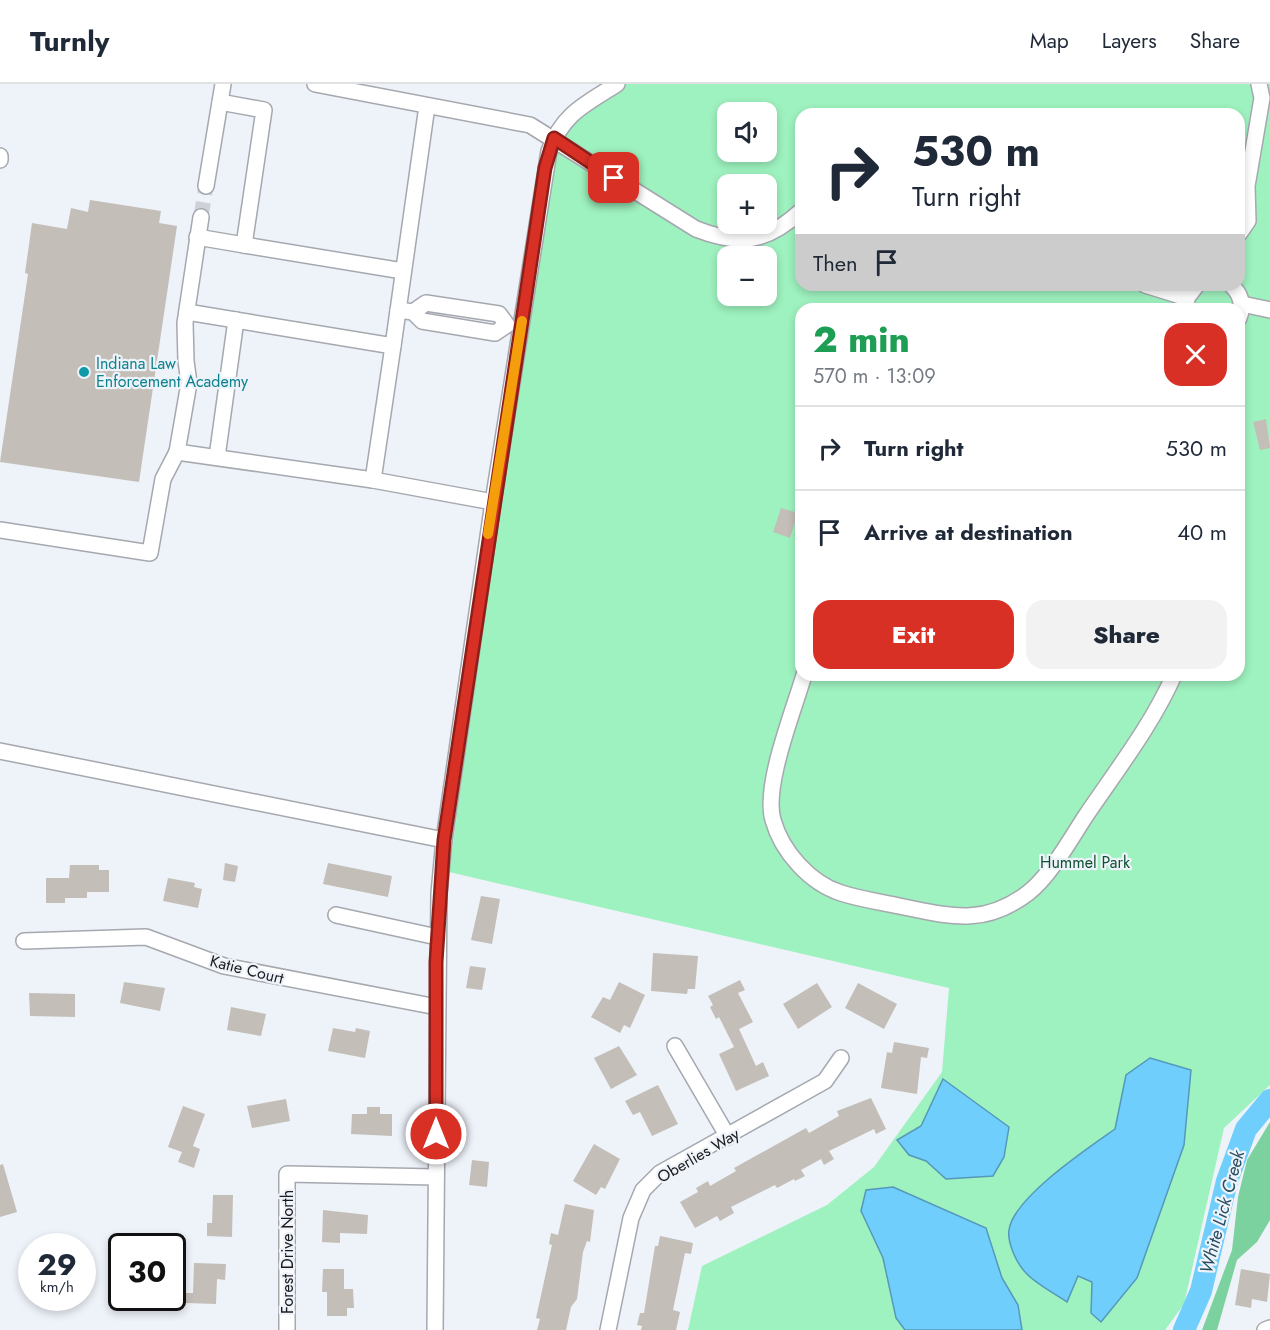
<!DOCTYPE html>
<meta charset="utf-8">
<style>
body{margin:0;font-family:Jost,sans-serif;background:#f2f2f3;color:#1f2937;height:100vh;display:flex;flex-direction:column;font-size:22px;white-space:nowrap}
*{box-sizing:border-box;margin:0}
p{font-size:20px;color:#747a83}
.icon{flex:none;width:33px;height:33px;fill:none;stroke:currentColor;stroke-width:2;stroke-linecap:round;stroke-linejoin:round}
.map{position:relative;flex:1;overflow:hidden}
.panel{position:absolute;left:795px;top:219px;width:450px;height:378px;display:flex;flex-direction:column;background:#fff;border-radius:18px;box-shadow:0 3px 9px #0003}
.panel>*{flex:none}
.guide{position:absolute;left:795px;top:24px;width:450px;height:183px;border-radius:18px;box-shadow:0 3px 9px #0003;background:#fff;color:#1f2937;overflow:hidden}
.tools{position:absolute;left:717px;top:18px;display:grid;gap:12px}
.tools a{display:grid;place-items:center;width:60px;height:60px;border-radius:12px;background:#fff;box-shadow:0 3px 9px #0003;font-size:30px}
.speed{position:absolute;left:18px;top:1149px;display:flex;gap:12px;font-size:30px;font-weight:700;text-align:center}
.speed>*{display:grid;place-content:center;width:78px;height:78px;border-radius:50%;background:#fff;box-shadow:0 3px 9px #0003;line-height:1}
.speed small{font-size:15px;font-weight:400}
.speed .limit{border:3px solid #111;border-radius:9px;background:#fff;color:#111}
.pin{position:absolute;display:grid;place-items:center;width:51px;height:51px;color:#fff;margin:-26px;border-radius:12px;box-shadow:0 3px 9px #0006}
.me{position:absolute;width:66px;margin:-33px;rotate:0deg;stroke-linejoin:round;filter:drop-shadow(0 0 4px #0008)}
.turn{display:flex;align-items:center;gap:21px;height:126px;padding:0 18px;font-size:27px}
.turn .icon{width:78px;height:78px;stroke-width:2.5}
.turn b{display:block;font-size:42px;line-height:51px}
.then{display:flex;align-items:center;height:57px;padding:0 18px;background:#0003;gap:12px;font-size:22px}
.round{display:grid;place-items:center;flex:none;width:63px;height:63px;border-radius:18px;background:#f2f2f3}
.overview{display:flex;align-items:center;justify-content:space-between;height:102px;padding:0 18px}
h1{font-size:36px;font-weight:800;line-height:45px;color:#1e9e55}
.action{display:flex;gap:12px;margin-top:auto;padding:12px 18px}
.action a{flex:1;height:69px;border-radius:18px;background:#d93025;color:#fff;font-size:24px;font-weight:800;line-height:69px;text-align:center}
.action a+a{background:#f2f2f3;color:#1f2937}
ul{padding:0;list-style:none}
li{display:flex;align-items:center;gap:18px;height:84px;padding:0 18px;border-top:2px solid #e0e1e3}
li div{flex:1}
li b{display:block;font-size:22px}
li em{font-style:normal}
header{display:flex;align-items:center;gap:36px;box-sizing:border-box;height:84px;padding:0 30px;background:#fff;border-bottom:2px solid #e0e1e3}
header strong{font-size:28px}
nav{display:flex;gap:33px;margin-inline-start:auto;font-size:21px}
.map>svg:first-child{display:block}
.green{fill:#9ef2bf;fill-rule:evenodd}
.forest{fill:#7cd29f}
.water{fill:#6fcefc;stroke:#5598b9;stroke-width:1.5}
.lines{fill:none;stroke-linecap:round;stroke-linejoin:round}
.river{stroke:#6fcefc;stroke-width:22}
.building{fill:#c3bfb8}
.minor-tunnel{stroke:#ced2d8;stroke-width:15;stroke-dasharray:15 8;stroke-linecap:butt}
.minor-casing{stroke:#a5a8af;stroke-width:18}
.minor{stroke:#fff;stroke-width:15}
.route-casing{stroke:#8d1f18;stroke-width:15}
.route{stroke:#d93025;stroke-width:10}
.slow{stroke:#f59e0b;stroke-width:10}
.culture-dot{fill:#0f9aa8;stroke:#eef2f9;stroke-width:2}
.labels{text-anchor:middle;stroke-width:4.5;stroke-linejoin:round;paint-order:stroke}
.culture-label{font-size:16px;fill:#0d838f;stroke:#eef2f9;text-anchor:start}
.park-label{font-size:16px;fill:#0e5130;stroke:#eef2f9}
.street-label{font-size:16px;fill:#191a1c;stroke:#eef2f9}
.water-label{font-size:18px;font-style:italic;fill:#264e62;stroke:#eef2f9}
</style>
<header>
<strong>Turnly</strong>
<nav><a>Map</a><a>Layers</a><a>Share</a></nav>
</header>
<div class="map">
<svg width="1270" height="1246" viewBox="0 0 1270 1246">
<rect width="100%" height="100%" fill="#eef2f9"/>
<path class="green" d="M 616,0 L 1270,0 L 1270,1001 L 1224,1044 L 1184,1220 L 1165,1246 L 688,1246 L 702,1182 L 827,1121 L 874,1083 L 942,988 L 949,904 L 449,788 L 542,110 C 560,55 566,33 616,0 ZM 728,28 L 766,28 L 766,68 L 728,68 ZM 801,30 L 1239,30 L 1239,201 L 801,201 ZM 728,100 L 766,100 L 766,140 L 728,140 ZM 728,172 L 766,172 L 766,212 L 728,212 ZM 801,225 L 1239,225 L 1239,591 L 801,591 Z"/>
<polygon class="forest" points="1270,1038 1270,1136 1257,1158 1237,1176 1217,1246 1202,1246 1232,1166 1238,1113 1247,1076"/>
<g class="water">
<path d="M 1150,974 L 1191,986 L 1184,1061 L 1137,1194 L 1101,1238 L 1091,1229 L 1092,1198 L 1078,1192 L 1067,1218 C 1054,1209 1036,1200 1026,1189 C 1017,1180 1007,1159 1009,1146 C 1013,1114 1088,1064 1115,1045 L 1126,991 Z"/>
<polygon points="943,995 1009,1043 1004,1073 993,1092 946,1095 926,1077 909,1071 897,1056 921,1042"/>
<polygon points="893,1103 986,1144 1002,1194 1018,1221 1022,1246 905,1246 896,1234 883,1174 861,1127 866,1106"/>
</g>
<g class="lines">
<polyline class="river" points="1184,1246 1201,1207 1227,1097 1246,1045 1270,1016"/>
</g>
<g class="building">
<polygon points="90,116 161,127 159,139 177,142 139,398 0,378 28,190 25,189 32,139 67,145 71,124 88,128"/>
<polygon points="1266,335 1270,364 1260,366 1253,338"/>
<polygon points="781,424 798,429 790,454 773,448"/>
<polygon points="225,779 238,782 235,798 223,796"/>
<polygon points="328,779 392,792 388,813 323,800"/>
<polygon points="70,781 99,781 99,786 109,786 109,808 87,808 87,814 65,814 65,819 46,819 46,794 69,794"/>
<polygon points="168,794 195,799 194,803 202,805 198,824 163,817"/>
<polygon points="481,812 500,815 492,860 471,856"/>
<polygon points="653,869 698,872 695,905 688,905 687,910 651,907"/>
<polygon points="470,882 486,884 482,906 466,904"/>
<polygon points="740,896 745,906 738,909 753,938 739,945 756,982 763,978 769,992 736,1007 719,970 734,963 719,933 716,935 710,923 713,921 708,912"/>
<polygon points="124,898 165,904 160,927 120,919"/>
<polygon points="619,898 645,911 630,944 624,941 620,949 591,933 603,913 610,916"/>
<polygon points="817,899 832,923 798,945 783,920"/>
<polygon points="858,899 897,920 884,945 845,924"/>
<polygon points="29,909 75,910 75,933 30,932"/>
<polygon points="231,923 266,930 261,952 227,946"/>
<polygon points="333,944 355,948 356,944 370,947 365,974 328,967"/>
<polygon points="894,958 929,964 927,974 921,973 917,1010 881,1004 887,968 892,969"/>
<polygon points="619,962 637,991 611,1005 594,974"/>
<polygon points="658,1001 678,1040 652,1052 640,1028 633,1031 625,1017"/>
<polygon points="871,1014 886,1045 876,1050 874,1045 829,1067 834,1075 824,1081 821,1075 801,1086 805,1092 795,1097 794,1095 777,1104 775,1101 731,1123 734,1129 720,1137 717,1132 695,1144 680,1118 698,1108 696,1104 708,1097 710,1102 736,1087 734,1084 806,1044 809,1049 839,1032 837,1027"/>
<polygon points="286,1015 290,1037 252,1044 247,1022"/>
<polygon points="183,1022 205,1030 193,1062 200,1065 194,1084 178,1078 182,1068 168,1063"/>
<polygon points="367,1023 380,1023 380,1030 392,1030 392,1052 351,1050 352,1030 367,1030"/>
<polygon points="594,1060 620,1075 605,1105 601,1103 596,1111 573,1097"/>
<polygon points="472,1076 489,1078 487,1103 469,1101"/>
<polygon points="3,1080 17,1128 0,1133 0,1081"/>
<polygon points="213,1111 233,1111 232,1153 207,1152 207,1139 212,1139"/>
<polygon points="565,1120 594,1126 590,1158 587,1157 583,1168 577,1215 571,1223 566,1246 537,1246 540,1235 536,1234 552,1161 549,1160 551,1149 558,1151"/>
<polygon points="323,1126 368,1131 367,1150 340,1149 340,1159 322,1158"/>
<polygon points="660,1152 693,1159 691,1170 685,1169 673,1226 680,1228 676,1246 641,1246 642,1242 637,1241 640,1229 644,1229 655,1162 658,1162"/>
<polygon points="194,1179 226,1180 225,1196 217,1195 216,1220 186,1219 186,1209 193,1209"/>
<polygon points="323,1185 344,1185 344,1205 353,1205 354,1224 347,1224 347,1232 327,1232 327,1208 322,1208"/>
<polygon points="1241,1185 1270,1190 1267,1218 1252,1215 1251,1224 1235,1221"/>
</g>
<g class="lines">
<polyline class="minor-tunnel" points="201,133 206,102"/>
<g class="minor-casing">
<g id="minor">
<path d="M 315,0 L 530,41 L 696,145 C 740,162 766,159 801,127"/>
<polyline points="220,18 264,26 244,161 403,187"/>
<polyline points="0,72 0,76"/>
<polyline points="206,102 223,0"/>
<polyline points="201,133 185,239 186,277 189,299 177,368 373,396 493,418"/>
<polyline points="1239,150 1248,137 1247,102 1262,14 1259,0"/>
<polyline points="197,153 244,161"/>
<polyline points="1145,201 1187,214"/>
<path d="M 1231,201 C 1241,210 1244,221 1239,234"/>
<polyline points="1242,220 1270,226"/>
<polyline points="1186,225 1187,214 1197,201"/>
<polyline points="398,226 413,228 426,219 499,230 507,241 495,249 422,237 413,228"/>
<polyline points="187,228 393,262 427,22"/>
<polyline points="217,373 236,236"/>
<polyline points="373,396 393,262"/>
<polyline points="0,446 150,469 163,395 177,368"/>
<path d="M 804,591 C 794,626 763,702 773,736 C 782,768 810,799 841,809 C 860,815 880,818 899,822 C 949,832 983,843 1028,809 C 1050,792 1070,756 1085,733 C 1116,687 1152,641 1174,591"/>
<polyline points="0,667 444,756"/>
<polyline points="336,831 437,853"/>
<polyline points="24,857 146,853 224,882 437,923"/>
<polyline points="675,962 728,1053"/>
<polyline points="287,1246 287,1090 436,1093"/>
<path d="M 435,1246 L 439,809 L 444,756 L 493,418 L 549,67 C 563,29 586,20 617,0"/>
<polyline points="608,1246 631,1134 643,1106 660,1089 825,997 841,974"/>
<polyline points="1265,1246 1270,1244"/>
</g>
</g>
<use href="#minor" class="minor"/>
</g>
<g class="lines">
<g class="route-casing">
<polyline id="route" points="436,1050 436,878 444,756 545,84 554,54 614,94"/>
</g>
<use href="#route" class="route"/>
<polyline class="slow" points="488,450 522,237"/>
</g>
<circle class="culture-dot" cx="84" cy="288" r="6"/>
<g class="labels">
<g class="culture-label">
<text x="96" y="285">Indiana Law<tspan x="96" dy="18">Enforcement Academy</tspan></text>
</g>
<g class="park-label">
<text x="1085" y="784">Hummel Park</text>
</g>
<g class="street-label">
<text transform="translate(247 885) rotate(14)" y="6">Katie Court</text>
<text transform="translate(698 1071) rotate(-30)" y="6">Oberlies Way</text>
<text transform="translate(287 1168) rotate(-90)" y="6">Forest Drive North</text>
</g>
<g class="water-label">
<text transform="translate(1222 1128) rotate(-75)" y="6">White Lick Creek</text>
</g>
</g>
</svg>
<div class="tools">
<a><svg class="icon" aria-label="sound" viewBox="0 0 24 24"><path d="M4 9h4l5-4v14l-5-4H4zM17 9q2 3 0 6"/></svg></a>
<a>+</a>
<a>−</a>
</div>
<div class="speed"><div>29<small>km/h</small></div><div class="limit">30</div></div>
<div class="pin" style="left:614px;top:94px;background:#d93025"><svg class="icon" aria-label="arrive" viewBox="0 0 24 24"><path d="M6 21V4h12l-3 4 3 4H6"/></svg></div>
<svg class="me" style="left:436px;top:1050px" viewBox="-20 -20 40 40"><circle r="17" fill="#d93025" stroke="#fff" stroke-width="3"/><path d="M0-11L8 9 0 5-8 9z" fill="#fff"/></svg>
<div class="guide">
<div class="turn"><svg class="icon" aria-label="right" viewBox="0 0 24 24"><path d="M7 20v-9h11M14 6l5 5-5 5"/></svg><div><b>530 m</b>Turn right</div></div>
<div class="then">Then<svg class="icon" aria-label="arrive" viewBox="0 0 24 24"><path d="M6 21V4h12l-3 4 3 4H6"/></svg></div>
</div>
<section class="panel">
<div class="overview"><div><h1>2 min</h1><p>570 m · 13:09</p></div><a class="round" style="background:#d93025;color:#fff"><svg class="icon" aria-label="close" viewBox="0 0 24 24"><path d="M6 6l12 12M18 6L6 18"/></svg></a></div>
<ul>
<li><svg class="icon" aria-label="right" viewBox="0 0 24 24"><path d="M7 20v-9h11M14 6l5 5-5 5"/></svg><div><b>Turn right</b></div><em>530 m</em></li>
<li><svg class="icon" aria-label="arrive" viewBox="0 0 24 24"><path d="M6 21V4h12l-3 4 3 4H6"/></svg><div><b>Arrive at destination</b></div><em>40 m</em></li>
</ul>
<div class="action"><a>Exit</a><a>Share</a></div>
</section>
</div>
